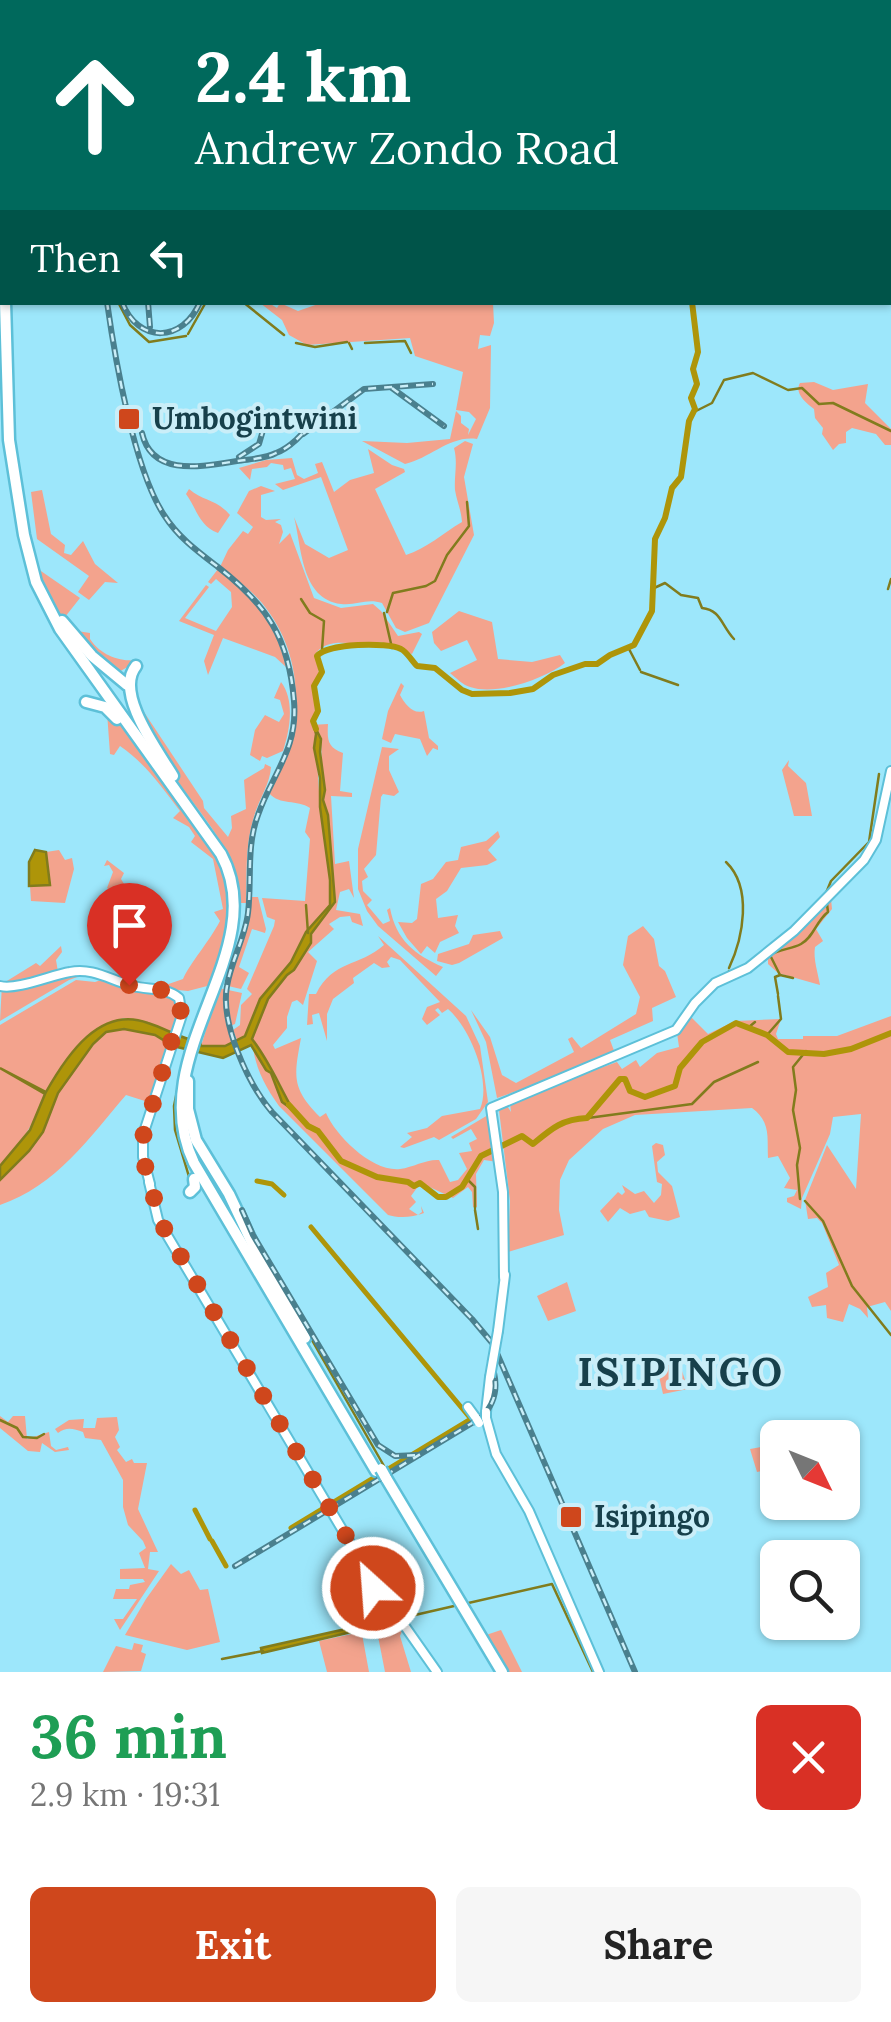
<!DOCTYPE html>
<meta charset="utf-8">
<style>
body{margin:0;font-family:Lora,serif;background:#f6f6f6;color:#222;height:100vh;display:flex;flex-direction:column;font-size:38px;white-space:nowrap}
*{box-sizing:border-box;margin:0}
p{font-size:32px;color:#767676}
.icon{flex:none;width:55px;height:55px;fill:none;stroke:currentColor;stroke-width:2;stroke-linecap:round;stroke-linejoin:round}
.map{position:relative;height:1672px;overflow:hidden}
.drawer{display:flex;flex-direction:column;background:#fff;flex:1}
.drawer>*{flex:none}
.top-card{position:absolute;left:0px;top:0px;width:892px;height:305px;box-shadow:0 2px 8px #0004;background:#00695c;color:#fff;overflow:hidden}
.needle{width:65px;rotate:133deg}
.controls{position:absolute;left:760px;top:1420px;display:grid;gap:20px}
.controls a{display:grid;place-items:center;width:100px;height:100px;border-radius:15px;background:#fff;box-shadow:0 2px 8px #0004;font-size:50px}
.pin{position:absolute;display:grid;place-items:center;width:85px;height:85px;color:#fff;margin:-102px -42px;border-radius:50% 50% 50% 0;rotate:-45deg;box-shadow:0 0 10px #0007}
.pin .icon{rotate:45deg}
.me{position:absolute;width:110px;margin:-55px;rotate:334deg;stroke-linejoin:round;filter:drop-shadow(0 0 8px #0008)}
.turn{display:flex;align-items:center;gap:35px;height:210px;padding:0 30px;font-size:45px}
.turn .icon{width:130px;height:130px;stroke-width:2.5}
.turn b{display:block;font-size:70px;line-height:85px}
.then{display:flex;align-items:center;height:95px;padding:0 30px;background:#0003;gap:20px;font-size:38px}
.round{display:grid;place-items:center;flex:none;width:105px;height:105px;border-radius:15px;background:#f6f6f6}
.overview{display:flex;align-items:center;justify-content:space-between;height:170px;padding:0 30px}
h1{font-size:60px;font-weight:800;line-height:75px;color:#1e9e55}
.cta{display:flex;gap:20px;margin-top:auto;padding:20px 30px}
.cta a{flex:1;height:115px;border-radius:15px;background:#cf471c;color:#fff;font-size:40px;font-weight:800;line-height:115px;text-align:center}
.cta a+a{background:#f6f6f6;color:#222}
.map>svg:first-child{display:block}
.green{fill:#f3a38d}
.water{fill:#ae9509;stroke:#817c1d;stroke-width:2.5}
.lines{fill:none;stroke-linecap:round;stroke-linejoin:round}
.stream{stroke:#817c1d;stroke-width:2.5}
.canal{stroke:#ae9509;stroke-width:5}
.river{stroke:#ae9509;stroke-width:6}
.major-casing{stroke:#5dc0d8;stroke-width:12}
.highway-casing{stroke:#5dc0d8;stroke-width:15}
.major{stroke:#fff;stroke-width:8}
.highway{stroke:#fff;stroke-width:10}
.rail-casing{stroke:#4a808e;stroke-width:6}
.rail{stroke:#caeef8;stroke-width:2.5;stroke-dasharray:8;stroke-linecap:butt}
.major-bridge-casing{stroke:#5dc0d8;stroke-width:12;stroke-linecap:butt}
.highway-bridge-casing{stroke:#5dc0d8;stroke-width:15;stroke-linecap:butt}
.major-bridge{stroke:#fff;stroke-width:8}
.highway-bridge{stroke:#fff;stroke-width:10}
.route{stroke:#cf471c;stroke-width:18;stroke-dasharray:0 32.4}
.poi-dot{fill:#cf471c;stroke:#caeef8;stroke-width:4}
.labels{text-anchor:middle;stroke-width:8;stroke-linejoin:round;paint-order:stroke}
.poi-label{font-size:30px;font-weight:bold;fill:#17404b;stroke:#caeef8;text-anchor:start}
.district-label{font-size:40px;font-weight:bold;letter-spacing:2.5px;fill:#17404b;stroke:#caeef8}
</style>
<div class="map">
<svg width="891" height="1672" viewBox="0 0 891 1672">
<rect width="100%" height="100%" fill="#9de7fb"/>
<g class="green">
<path d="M 324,302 L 493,303 L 494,323 L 490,336 L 480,335 L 478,349 L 491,345 L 490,408 L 477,439 C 450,435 431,458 405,464 L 362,441 L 407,443 L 450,439 L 456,411 L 461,416 L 461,423 L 469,429 L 468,435 L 476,419 L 469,412 L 456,410 L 463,372 L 415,356 L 410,338 L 307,345 L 289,335 L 282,320 L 260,303 L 269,303 L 277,308 L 280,303 L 298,311 Z"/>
<path d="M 814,382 L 833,390 L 868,384 L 865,403 L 891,429 L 891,445 L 885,445 L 876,434 L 852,428 L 846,432 L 846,443 L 839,444 L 833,450 L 822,434 L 823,428 L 815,418 L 814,409 C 806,403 794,393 800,383 Z"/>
<path d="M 465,441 L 473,444 L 464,477 L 474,535 L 429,623 L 405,632 L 396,628 L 382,603 C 366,598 356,606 341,604 C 301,599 302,548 294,517 L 305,544 L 329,558 L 348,550 L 321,477 L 283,490 L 275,484 L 295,479 L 291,468 L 284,470 L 283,465 L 271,463 L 267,467 L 252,469 L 250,480 L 239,468 L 266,460 L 292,458 L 297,475 L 304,479 L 318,473 L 315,464 L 322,462 L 334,492 L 350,480 L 374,473 L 368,449 L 392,465 L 404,469 L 405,472 L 375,489 L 406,555 C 426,549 443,533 462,522 C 461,509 457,502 455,490 C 454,475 458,463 454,448 Z"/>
<path d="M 261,486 L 275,491 L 261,495 L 261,517 L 266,520 L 281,519 L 275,522 L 281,525 L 283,532 L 279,544 L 290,533 L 314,598 L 341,608 L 373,604 L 381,611 L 398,636 L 419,632 L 422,634 L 412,654 L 381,642 C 360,649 330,633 315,654 L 319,673 L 314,686 L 315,712 L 311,725 L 328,724 C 327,741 328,747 343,753 L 340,791 L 352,793 L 352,797 L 331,796 L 335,864 L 349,861 L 354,898 L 349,889 L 340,892 L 336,910 L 360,914 L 363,926 L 352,922 L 350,916 L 340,917 L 329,924 L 334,929 L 308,952 L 317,961 L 303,1005 L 297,1000 L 292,1002 L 287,1017 L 287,1028 L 273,1045 L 275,1049 L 301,1038 C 294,1076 291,1088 320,1117 L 326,1113 C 336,1136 372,1172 400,1169 C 414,1167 426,1159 439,1160 L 450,1182 L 458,1180 L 467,1169 L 459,1153 L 472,1151 L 469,1143 L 477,1139 L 471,1129 L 453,1139 L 451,1137 L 488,1115 L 498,1162 L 484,1160 L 476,1174 L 477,1207 L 473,1207 L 472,1192 L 468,1187 L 453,1198 L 419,1182 L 412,1185 L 419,1185 L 411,1196 L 416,1202 L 409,1209 L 418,1215 L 422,1212 L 421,1206 L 424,1213 C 412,1218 397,1218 388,1215 L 279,1106 C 266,1088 255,1068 253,1046 L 263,1067 L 271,1072 L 282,1102 L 292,1110 C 282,1087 269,1060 252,1039 L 268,999 L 287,975 L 294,970 L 311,943 L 311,934 L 335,902 L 328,815 L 323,800 L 321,739 L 315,729 L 320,807 L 330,880 L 330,905 L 306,932 L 291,962 L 260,999 L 245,1036 L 237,1040 L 233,1030 L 240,1025 L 241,1005 L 252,994 L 247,989 L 274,926 L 275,920 L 267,917 L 262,898 L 305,901 L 310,839 L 305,832 L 310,808 C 297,799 280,806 269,793 C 304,732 308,659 262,603 C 250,589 235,578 220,567 L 228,550 L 243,531 L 248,534 L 253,527 L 237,513 L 249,491 Z"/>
<path d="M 189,489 C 204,502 215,498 230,515 L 218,533 C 199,526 197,509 186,494 Z"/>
<polygon points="42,490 51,534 65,545 64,553 71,555 83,541 95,564 118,583 105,582 89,600 78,592 89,576 37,539 31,492"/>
<path d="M 38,569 L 80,598 L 65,617 L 77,631 L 90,633 L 90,639 C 102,657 122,662 139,660 L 119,672 C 81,651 53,609 38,569 Z"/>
<path d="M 218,569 C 254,597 276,623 286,667 L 275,657 L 223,638 L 208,675 L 204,661 L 214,635 L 179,621 L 206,585 L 209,587 L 185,618 L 216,631 L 232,607 L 231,592 L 216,579 L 211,584 L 208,582 Z"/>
<path d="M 459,611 L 492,622 L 498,659 L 532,662 L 560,655 L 565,663 C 544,679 496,696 470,687 C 463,685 456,678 450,673 L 477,660 L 467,640 L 441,651 L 434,643 L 432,632 Z"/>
<path d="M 281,682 C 295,700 290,730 283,751 L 267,758 L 262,756 L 260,761 L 250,755 L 255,730 L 265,715 L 279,722 L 284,714 L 280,700 L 274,698 Z"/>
<path d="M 401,683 L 404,686 L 400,695 C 405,704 413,715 424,711 L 429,738 L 438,746 L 438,750 L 433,748 L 427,756 L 420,739 L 395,734 L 391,743 L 382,739 L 388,711 Z"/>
<path d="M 136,700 L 203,801 L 204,808 L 228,837 L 232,828 L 231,816 L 246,809 L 244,780 L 264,768 L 265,764 L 271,767 C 270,785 258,800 253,820 C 245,847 247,875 246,903 L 241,903 C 237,842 186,802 158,751 C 149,735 143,717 136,700 Z"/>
<path d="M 107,712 C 134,733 221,848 228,880 C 236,915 222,952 211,985 L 188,991 L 157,988 L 183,979 C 190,963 209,942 220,921 L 214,912 L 223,909 L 213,859 L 191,842 L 195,836 L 189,827 L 173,818 L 180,811 C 161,786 146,764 120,746 L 114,755 L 110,754 Z"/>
<path d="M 382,747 L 399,749 L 389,756 L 389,770 L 399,792 L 394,796 L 383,794 L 381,797 L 376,855 L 364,869 L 368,877 L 362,881 L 363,891 L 372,900 L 367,905 L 383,924 L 390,921 L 387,910 L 390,908 C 396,940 415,955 443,967 L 436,976 L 378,926 L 367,911 L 358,889 L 358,849 Z"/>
<polygon points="789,760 788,766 806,783 812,816 794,816 782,770"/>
<polygon points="498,831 500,837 488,850 497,860 487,865 461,868 447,891 436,899 438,918 458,915 455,926 459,933 440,942 435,953 427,946 421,954 407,938 398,922 412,923 417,919 421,884 433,879 446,862 458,860 461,847 486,841"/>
<polygon points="59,850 65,860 72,858 74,869 65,903 31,901 30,886 50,884 46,852"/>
<polygon points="107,860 124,873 121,879 131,895 144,900 148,911 141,915 136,908 107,888 113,872 109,865 104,866"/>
<polygon points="250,897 258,897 266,929 265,933 252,929 239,967 249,973 241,989 228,986 247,928"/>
<path d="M 831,899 L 832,909 L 816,929 L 823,941 L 815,947 C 813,959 818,973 820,985 L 778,973 L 768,964 L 768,954 Z"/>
<polygon points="643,926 654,939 659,966 665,971 676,997 652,1008 653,1021 610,1040 616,1056 497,1098 486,1042 471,1010 490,1037 502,1075 516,1083 574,1052 568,1039 572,1037 581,1048 636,1014 640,997 623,965 628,936"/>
<polygon points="500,931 503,938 459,963 452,965 437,961 438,954 469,944 473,935"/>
<path d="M 378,936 L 466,1016 L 480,1046 L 488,1102 L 476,1119 L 439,1140 L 434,1137 L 404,1148 L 400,1147 L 412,1137 L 407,1133 L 427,1128 L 442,1116 L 480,1109 C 492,1081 470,1028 448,1009 L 442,1013 L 438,1008 L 435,1010 L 440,1015 L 427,1025 L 422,1019 L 427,1007 L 440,1002 L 400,960 L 391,957 L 387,962 L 390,967 L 382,968 L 374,963 L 353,978 L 354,983 L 333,999 L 327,1014 L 327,1041 L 319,1013 L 312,1015 L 313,1024 L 307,1025 L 309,994 L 316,994 C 333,960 359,967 384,945 Z"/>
<polygon points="61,946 62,952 56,960 58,972 80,972 96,977 80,976 69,980 0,1021 2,984 36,963 40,966"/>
<path d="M 107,978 L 175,996 L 181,1008 L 173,1033 L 147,1022 L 123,1018 C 109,1027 89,1036 77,1049 C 45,1085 36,1133 0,1166 L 0,1025 L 76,980 L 95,982 Z"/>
<polygon points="219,988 242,993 235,1024 227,1027 233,1042 221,1047 201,1046"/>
<path d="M 690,1016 L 708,1034 L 735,1021 L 781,1019 L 776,1034 L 778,1039 L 803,1039 L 803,1036 L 837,1036 L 891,1016 L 891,1311 L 885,1302 L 867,1307 L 868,1318 L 860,1309 L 849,1304 L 843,1322 L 827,1318 L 826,1305 L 812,1307 L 808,1297 L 828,1287 L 826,1273 L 839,1265 L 822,1223 L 817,1218 L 808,1219 L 805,1200 L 827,1145 L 856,1189 L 861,1114 L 833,1117 L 830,1134 L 802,1198 L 801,1209 L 787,1202 L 787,1198 L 794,1196 L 797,1190 L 784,1188 L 790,1178 L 778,1156 L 768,1158 C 767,1137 771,1122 752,1108 L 635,1115 L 603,1129 L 569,1160 L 560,1180 L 559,1210 L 564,1235 L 508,1252 L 510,1201 L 499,1110 L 506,1104 L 511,1112 L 510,1103 L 523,1096 L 617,1062 L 622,1069 L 636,1060 L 640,1067 L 657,1053 L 679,1047 L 677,1033 Z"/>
<path d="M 118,1028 L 155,1035 L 170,1043 L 148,1102 L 126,1095 C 89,1138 56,1186 0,1205 L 0,1180 L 29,1151 L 43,1132 L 52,1101 L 84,1054 L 103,1034 Z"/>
<polygon points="656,1143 663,1145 665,1155 657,1162 658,1172 672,1186 680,1217 668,1221 649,1217 645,1210 630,1214 620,1208 608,1222 600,1211 618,1192 622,1195 625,1192 622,1185 635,1194 644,1191 654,1203 661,1195 662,1184 657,1182 652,1146"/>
<polygon points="567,1282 576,1311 548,1321 537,1296"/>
<polygon points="679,1362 688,1389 663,1394 657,1367"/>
<polygon points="0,1416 8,1422 13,1416 25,1416 27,1439 49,1432 51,1446 56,1450 68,1447 69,1450 55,1452 42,1443 40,1452 28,1451 0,1428"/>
<path d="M 117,1417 L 119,1430 L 115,1437 L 120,1447 L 117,1450 L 126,1462 L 132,1459 L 134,1463 L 147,1463 L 138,1509 L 158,1552 L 150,1552 L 148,1569 L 159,1571 L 120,1630 L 114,1619 L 123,1619 L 137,1599 L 113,1599 L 116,1589 L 129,1589 L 130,1585 L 145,1582 L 143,1579 L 120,1579 L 120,1569 L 145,1568 L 139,1553 L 146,1548 L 143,1541 L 128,1525 L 123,1507 L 123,1480 L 101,1440 L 85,1438 L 83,1432 C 74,1429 67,1426 58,1433 L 55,1429 L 69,1420 L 84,1419 L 83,1428 L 95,1428 L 97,1418 Z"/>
<polygon points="777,1444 777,1475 773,1475 772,1469 757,1472 750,1449"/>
<polygon points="171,1564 181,1574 189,1570 200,1590 208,1589 220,1642 187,1650 125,1635 146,1599"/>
<polygon points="397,1621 403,1629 400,1636 411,1672 385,1672 377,1631 362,1634 369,1672 327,1672 319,1641 394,1625"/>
<polygon points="501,1630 522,1672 504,1672 483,1636"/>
<polygon points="134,1643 143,1645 141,1652 146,1654 141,1671 103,1672 116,1646 132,1650"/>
</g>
<g class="water">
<path d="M 313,723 L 321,739 L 320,752 L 325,790 L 323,800 L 328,815 L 335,902 L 311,934 L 311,943 L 294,970 L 287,975 L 268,999 L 252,1039 C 270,1062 279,1086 293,1110 L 282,1102 L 271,1073 L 266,1070 L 251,1045 L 223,1058 L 173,1046 L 155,1035 L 124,1029 L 106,1032 L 93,1044 L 58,1093 L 43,1132 L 29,1151 L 0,1180 L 0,1166 L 30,1130 L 45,1094 L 0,1068 L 46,1092 C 67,1055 100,1005 148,1023 C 167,1029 181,1039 200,1042 L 201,1046 L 225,1046 L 245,1036 L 260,999 L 291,962 L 306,932 L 330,905 L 330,880 L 320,807 L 320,778 L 314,748 L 316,734 Z"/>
<polygon points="35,850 46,852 50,885 29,886 29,862"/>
<polygon points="395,1618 397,1621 394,1622 262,1653 261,1648"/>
</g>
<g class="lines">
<g class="stream">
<polyline points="761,0 766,2"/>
<polyline points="137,2 137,0"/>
<polyline points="118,302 130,325 149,342 186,336"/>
<polyline points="243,302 284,335"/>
<polyline points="188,334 206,302"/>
<polyline points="296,343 315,347 347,342"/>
<polyline points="349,343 352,349"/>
<polyline points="365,343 405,341 411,353"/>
<polyline points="694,412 712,403 724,380 753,373 788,390 802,388 819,404 833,403 891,431"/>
<path d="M 652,589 L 665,583 L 681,595 L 698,598 L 702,608 C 721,610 721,625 734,639"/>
<polyline points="888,589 891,579"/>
<polyline points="301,599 310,613 324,621 322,650"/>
<polyline points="387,612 393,593 426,586 435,581 447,555 469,526 467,502"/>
<polyline points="384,613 392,648"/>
<polyline points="629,649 640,670"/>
<polyline points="641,672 678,685"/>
<path d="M 726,862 C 753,888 743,938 729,968"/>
<polyline points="826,893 831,881 869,842 879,774"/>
<polyline points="306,905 308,933"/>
<polyline points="729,971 729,972"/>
<polyline points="780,975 793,978"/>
<path d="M 778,994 L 775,977 L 780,975 L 770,955 C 780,949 792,949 801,944 C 814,937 816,921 828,912 L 827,904"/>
<polyline points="749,1027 755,1022"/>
<polyline points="767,1035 781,1019 778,996"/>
<polyline points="186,1047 174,1106 175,1130 190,1180"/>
<polyline points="588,1118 692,1104 714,1082 758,1062"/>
<polyline points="181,1137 185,1151"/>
<polyline points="195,1148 234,1215"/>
<polyline points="468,1180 475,1187 475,1208"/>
<polyline points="800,1199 797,1165 800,1148 793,1110 796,1090 793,1067 806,1051"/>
<polyline points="805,1201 823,1221 852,1286 891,1335"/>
<polyline points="475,1210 478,1229"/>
<polyline points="289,1300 384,1466"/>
<polyline points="0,1420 17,1428 23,1437 37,1438 44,1434"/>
<polyline points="464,1604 552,1584 593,1672"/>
<polyline points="402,1618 454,1606"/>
<polyline points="222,1659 263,1651"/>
</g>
<g class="canal">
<polyline points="257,1181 272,1184 284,1195"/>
<polyline points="195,1510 210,1539"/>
<polyline points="291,1528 471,1419 311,1227"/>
<polyline points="212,1541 226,1566"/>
</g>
<g class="river">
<polyline points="890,95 891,94"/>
<path d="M 316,729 L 313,721 L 318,711 L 314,686 L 322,672 L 317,656 C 328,643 387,642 401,649 C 406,651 413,662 417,666 L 435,668 L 462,690 L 472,694 L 510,693 L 533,689 L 553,675 L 585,664 L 597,664 L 610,655 L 634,645 L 652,611 L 655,539 L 665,518 L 672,488 L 681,477 L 689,421 L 695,409 L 691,398 L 697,384 L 693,369 L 698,352 L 692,302"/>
<path d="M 289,1105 L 308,1126 L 318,1131 L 341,1161 L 377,1177 L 408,1182 L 414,1186 L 420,1183 L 438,1197 L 446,1197 L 462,1187 L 481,1156 L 522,1136 L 533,1144 C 551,1129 562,1119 587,1118 L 620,1079 L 625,1079 L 630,1091 L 645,1097 L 675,1086 L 680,1068 L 702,1042 L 736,1023 L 767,1035 L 788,1052 L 824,1054 L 851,1049 L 891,1033"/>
</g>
<g class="major-casing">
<g id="major">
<path d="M 0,986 C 18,990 51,975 70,972 C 93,967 112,981 133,986 C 149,990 166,987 179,998 L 182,1015 L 143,1135 L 143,1157 L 150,1184"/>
<polyline points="149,1182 158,1220 371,1578 437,1672"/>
<polyline points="504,1277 503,1192 491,1108 676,1030 695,1003 715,983 748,968 794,931 864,860 876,840 891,771"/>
<polyline points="498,1331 505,1275"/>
<polyline points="468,1407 476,1418"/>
<polyline points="486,1412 490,1377"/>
<polyline points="486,1418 496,1454 529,1511 599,1672"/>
<polyline points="373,1585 369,1594 382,1598"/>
</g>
</g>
<g class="highway-casing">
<g id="highway">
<polyline points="4,0 4,2"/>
<polyline points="19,2 19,0"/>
<polyline points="0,76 2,191"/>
<path d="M 5,302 L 9,440 L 24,535 L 36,582 L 60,629 L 221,854 C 274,952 142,1054 194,1163 L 376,1471"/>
<polyline points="62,621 92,656 127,685"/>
<path d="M 136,666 C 114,693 158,751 173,776"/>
<polyline points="86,702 105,707 117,719"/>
<polyline points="188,1081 188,1109 196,1140 229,1194 256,1251 305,1338"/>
<polyline points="190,1192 195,1187 194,1179"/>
<polyline points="386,1478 502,1672"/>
</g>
</g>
<use href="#major" class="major"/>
<use href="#highway" class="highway"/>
<g class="rail-casing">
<g id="rail">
<polyline points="261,0 261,2"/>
<polyline points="101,2 102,0"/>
<path d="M 107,302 C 115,359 134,469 164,515 C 178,537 197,551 218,567 C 267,605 289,638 294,701 C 298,750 273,772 258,815 C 246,847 252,880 248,913 C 245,938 231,961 227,986 C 220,1023 248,1084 272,1112 L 472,1319 L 493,1344 L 635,1672"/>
<path d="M 122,302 C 138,344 183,343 200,302"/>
<polyline points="148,302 150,327"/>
<polyline points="392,388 444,426"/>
<path d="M 142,433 C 152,478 204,466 237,461 C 250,459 265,459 276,453 C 290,448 304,433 312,422"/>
<polyline points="303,434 364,389 433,384"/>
<polyline points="239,457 259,444 266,420"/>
<polyline points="242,1210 253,1235 378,1445 395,1456 419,1455"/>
<path d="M 235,1566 L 482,1417 C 498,1400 499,1382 490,1361"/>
</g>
</g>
<use href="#rail" class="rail"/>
<g class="major-bridge-casing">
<g id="major-bridge">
<polyline points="490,1377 498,1331"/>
<polyline points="486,1412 486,1418"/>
<polyline points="476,1418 479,1423"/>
</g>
</g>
<g class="highway-bridge-casing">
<polyline id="highway-bridge" points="381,1469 386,1478"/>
</g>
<use href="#major-bridge" class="major-bridge"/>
<use href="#highway-bridge" class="highway-bridge"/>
</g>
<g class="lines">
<path class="route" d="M 129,985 C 149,990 173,985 182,1006 L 142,1140 L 144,1162 L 161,1223 L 371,1578 L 373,1588"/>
</g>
<g class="poi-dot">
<rect x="117" y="407" width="24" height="24" rx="5"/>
<rect x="559" y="1505" width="24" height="24" rx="5"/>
</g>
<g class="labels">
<g class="poi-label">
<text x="152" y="429">Umbogintwini</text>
<text x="594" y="1527">Isipingo</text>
</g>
<g class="district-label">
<text x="681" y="1386">ISIPINGO</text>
</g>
</g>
</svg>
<div class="controls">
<a><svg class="needle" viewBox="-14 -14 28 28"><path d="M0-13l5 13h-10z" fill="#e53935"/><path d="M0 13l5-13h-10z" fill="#767676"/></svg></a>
<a><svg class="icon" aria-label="search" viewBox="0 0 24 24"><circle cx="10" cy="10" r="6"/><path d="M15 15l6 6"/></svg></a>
</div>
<div class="pin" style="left:129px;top:985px;background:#d93025"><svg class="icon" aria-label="arrive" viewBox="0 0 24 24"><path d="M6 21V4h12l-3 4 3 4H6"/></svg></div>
<svg class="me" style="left:373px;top:1588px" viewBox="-20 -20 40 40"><circle r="17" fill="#cf471c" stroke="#fff" stroke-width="3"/><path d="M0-11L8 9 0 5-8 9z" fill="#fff"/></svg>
<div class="top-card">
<div class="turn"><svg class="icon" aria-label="ahead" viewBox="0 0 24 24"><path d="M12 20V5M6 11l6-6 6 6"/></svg><div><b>2.4 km</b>Andrew Zondo Road</div></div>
<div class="then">Then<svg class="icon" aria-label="left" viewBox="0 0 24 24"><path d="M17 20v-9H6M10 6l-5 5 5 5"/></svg></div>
</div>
</div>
<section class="drawer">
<div class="overview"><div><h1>36 min</h1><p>2.9 km · 19:31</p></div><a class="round" style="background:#d93025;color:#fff"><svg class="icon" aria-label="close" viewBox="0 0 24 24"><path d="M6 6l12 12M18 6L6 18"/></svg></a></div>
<div class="cta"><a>Exit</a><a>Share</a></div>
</section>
